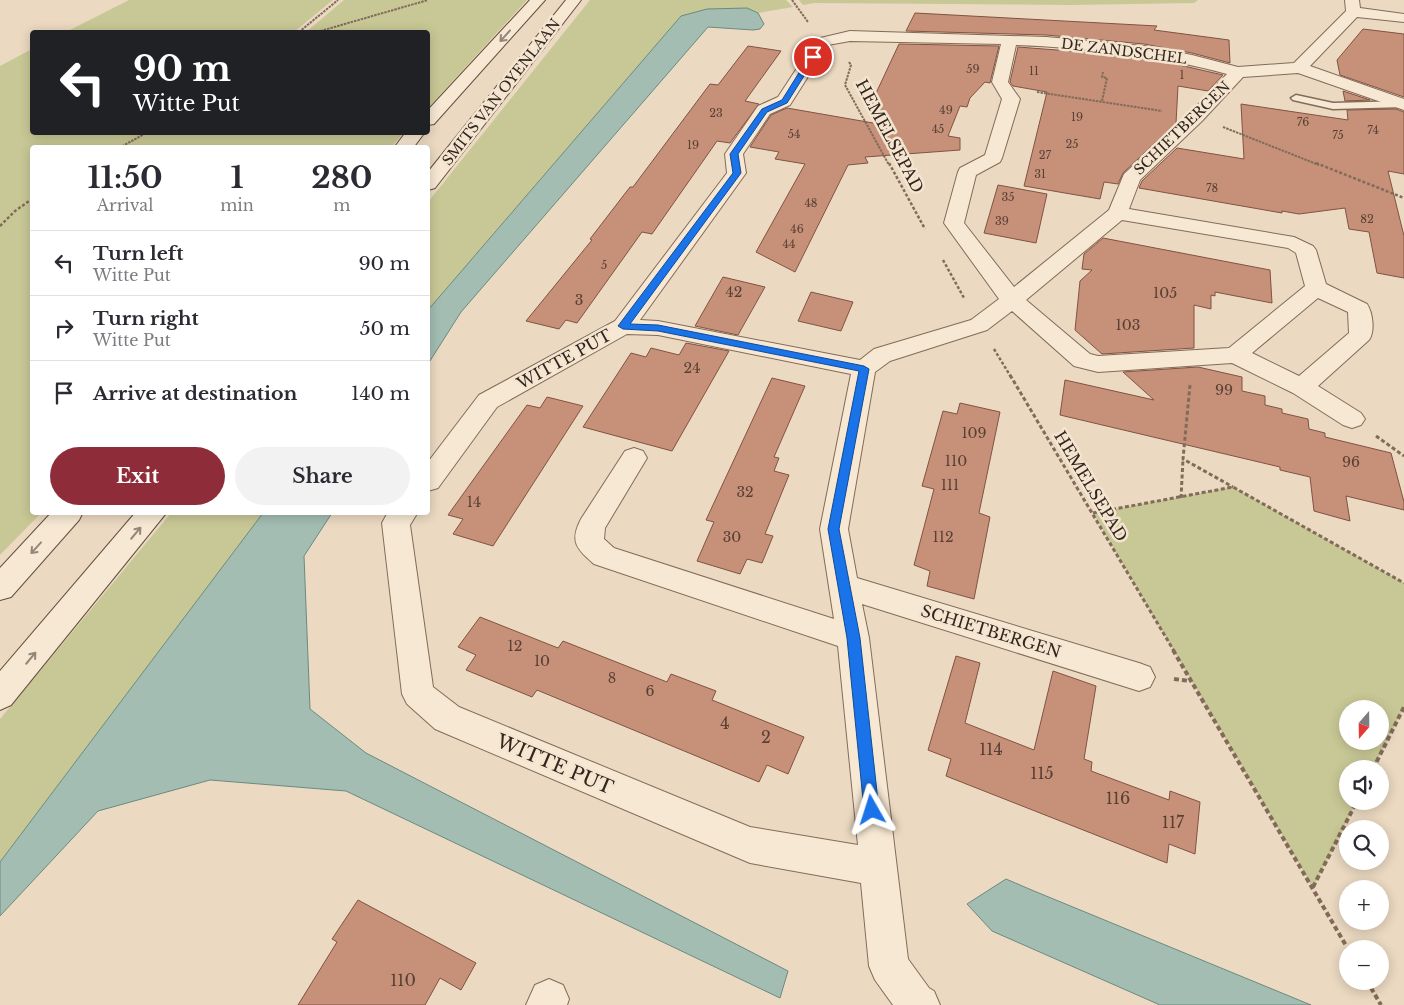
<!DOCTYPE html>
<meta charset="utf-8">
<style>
body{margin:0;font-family:"Libre Baskerville",serif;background:#f2f2f3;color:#2b2b33;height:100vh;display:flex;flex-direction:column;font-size:19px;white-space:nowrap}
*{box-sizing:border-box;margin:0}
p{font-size:16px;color:#7c7c81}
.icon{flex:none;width:28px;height:28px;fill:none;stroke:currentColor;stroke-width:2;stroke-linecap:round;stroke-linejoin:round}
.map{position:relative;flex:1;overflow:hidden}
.sheet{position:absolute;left:30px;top:145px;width:400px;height:370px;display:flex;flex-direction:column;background:#fff;border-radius:5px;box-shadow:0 2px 12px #0003}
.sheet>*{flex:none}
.guide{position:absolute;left:30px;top:30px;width:400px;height:105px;border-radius:5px;box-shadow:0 2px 12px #0003;background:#202124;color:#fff;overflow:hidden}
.needle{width:32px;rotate:200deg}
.fabs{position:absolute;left:1339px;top:700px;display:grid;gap:10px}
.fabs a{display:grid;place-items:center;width:50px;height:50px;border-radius:50%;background:#fff;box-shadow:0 2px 12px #0003;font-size:25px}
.pin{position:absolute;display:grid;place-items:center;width:42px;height:42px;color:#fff;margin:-21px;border:2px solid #fff;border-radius:50%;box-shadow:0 1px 5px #0007}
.me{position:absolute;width:55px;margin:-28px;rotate:354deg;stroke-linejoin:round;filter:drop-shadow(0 0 4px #0008)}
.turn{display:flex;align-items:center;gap:18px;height:105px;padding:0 20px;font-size:22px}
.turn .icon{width:65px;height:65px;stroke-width:2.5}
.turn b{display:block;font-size:35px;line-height:42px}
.eta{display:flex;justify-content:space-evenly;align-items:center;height:85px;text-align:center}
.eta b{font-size:30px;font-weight:800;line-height:35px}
.cta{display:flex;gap:10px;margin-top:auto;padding:10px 20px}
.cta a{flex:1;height:58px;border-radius:30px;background:#8e2d39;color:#fff;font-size:20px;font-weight:800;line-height:58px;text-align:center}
.cta a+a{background:#f2f2f3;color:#2b2b33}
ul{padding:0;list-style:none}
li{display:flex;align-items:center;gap:15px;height:65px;padding:0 20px;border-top:1px solid #e1e1e2}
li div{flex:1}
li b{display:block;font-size:19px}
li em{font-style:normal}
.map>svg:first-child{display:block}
.green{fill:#c8c896;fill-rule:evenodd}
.water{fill:#a3bdb3;stroke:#6b8a7f}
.building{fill:#c79079;stroke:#815341}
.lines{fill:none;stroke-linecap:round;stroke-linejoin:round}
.lane-casing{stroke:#836b5a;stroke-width:3}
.street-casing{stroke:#836b5a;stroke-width:2}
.secondary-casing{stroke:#654c3d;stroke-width:2}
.path-far3{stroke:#836b5a;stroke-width:2;stroke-dasharray:2.5 1;stroke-linecap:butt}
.path-far2{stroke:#836b5a;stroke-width:2.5;stroke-dasharray:3 2;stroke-linecap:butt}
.path-far1{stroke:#836b5a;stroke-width:3;stroke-dasharray:4 2.5;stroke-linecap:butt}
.path{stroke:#836b5a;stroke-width:4;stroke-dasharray:5 3;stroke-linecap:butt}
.lane{fill:#f6e8d3;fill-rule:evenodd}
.street{fill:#f6e8d3;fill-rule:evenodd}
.secondary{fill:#f6e8d3;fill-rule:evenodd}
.oneway{stroke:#948678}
.route{fill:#1a73e8;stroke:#114b97}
.labels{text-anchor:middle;stroke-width:5;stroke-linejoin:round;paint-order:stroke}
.far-number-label{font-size:11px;fill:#584034}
.far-street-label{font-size:14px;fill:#33251d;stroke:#f3e5d0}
.number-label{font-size:14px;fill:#584034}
.street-label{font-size:16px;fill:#33251d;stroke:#f3e5d0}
.near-number-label{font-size:16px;fill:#584034}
.near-street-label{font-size:19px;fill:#33251d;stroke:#f3e5d0}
</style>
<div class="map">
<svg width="1404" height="1005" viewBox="0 0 1404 1005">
<rect width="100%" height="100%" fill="#ebd9c1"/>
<g class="green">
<polygon points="129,0 333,0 294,32 66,32"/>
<polygon points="344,0 527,0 428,108 428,32 306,32"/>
<polygon points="590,0 786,0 793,7 758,13 747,8 681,16 428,310 428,202"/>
<polygon points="799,0 1198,0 1194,3 1071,5 814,3 803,5"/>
<polygon points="32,49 32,132 404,133 390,148 32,148 32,512 41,513 0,555 0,66"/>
<path d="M 1233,487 L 1404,583 L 1404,707 L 1373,769 L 1348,769 L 1348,801 L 1357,801 L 1313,888 L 1093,513 ZM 1348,709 L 1380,709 L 1380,741 L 1348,741 Z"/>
<polygon points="171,513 263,513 0,862 0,719"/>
</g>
<g class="water">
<polygon points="747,8 758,13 764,24 760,29 753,30 708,27 461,312 428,364 428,310 681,16 707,9"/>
<polygon points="263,513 332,513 304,556 310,709 366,753 788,971 780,998 346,791 210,780 98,811 0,916 0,862"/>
<polygon points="1006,879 1034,891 1311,1005 1160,1005 992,931 967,904"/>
</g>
<g class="building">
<polygon points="915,13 1157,26 1154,30 1229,40 1230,63 1192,53 1144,44 1046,35 906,31"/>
<polygon points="1363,29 1404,34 1404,97 1340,75 1337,60"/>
<polygon points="899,44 999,46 990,83 985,82 970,98 967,107 960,106 948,136 960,138 960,150 865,157 868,163 848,165 795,272 756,252 805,164 775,159 779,152 750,147 771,115 787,108 879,124 870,106"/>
<polygon points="748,46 781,51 745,101 759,104 730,143 717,141 652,234 642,232 577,323 566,320 559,329 526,321 592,240 590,239 630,187 633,187 710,84 718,85"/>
<polygon points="1018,47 1122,55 1175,64 1223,75 1208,91 1178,86 1176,123 1123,173 1118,184 1104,182 1100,199 1024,186 1047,92 1013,86 1010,82"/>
<polygon points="1343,91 1370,100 1345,101"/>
<polygon points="1241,104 1348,120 1347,110 1396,109 1404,112 1404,174 1388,171 1404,236 1404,278 1377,273 1369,232 1349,229 1345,208 1299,214 1282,211 1282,213 1139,188 1142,181 1177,148 1244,159"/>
<polygon points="998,185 1047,194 1036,243 984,233"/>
<polygon points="1103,238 1270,270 1272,303 1215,292 1215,296 1211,295 1211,309 1194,305 1194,348 1102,354 1075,330 1080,281 1092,270 1082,269 1084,254"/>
<polygon points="723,277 765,287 738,335 695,326"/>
<polygon points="811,292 853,302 841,331 798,321"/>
<polygon points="686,343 729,351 672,451 583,427 631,353 646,357 651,348 679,355"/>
<polygon points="1198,367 1242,377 1242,391 1265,396 1265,405 1282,409 1282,413 1308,419 1309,429 1325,433 1325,437 1391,453 1404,502 1404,510 1346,496 1350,521 1314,511 1310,477 1280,470 1280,467 1060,415 1065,380 1154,400 1123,372"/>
<polygon points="772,378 805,386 774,457 779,458 774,471 789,475 765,534 773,536 762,563 747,559 740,574 697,561 714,522 706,520"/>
<polygon points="547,397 583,406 493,546 453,534 463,519 448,515 527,405 540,408"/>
<polygon points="960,403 1000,412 979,513 990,517 974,599 927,586 930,571 914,565 934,489 922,486 943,411 957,414"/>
<polygon points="480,617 558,648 563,641 667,682 671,674 716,691 712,700 804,737 788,774 767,765 759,782 537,690 532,697 466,670 476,655 458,647"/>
<polygon points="956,656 980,663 965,723 1034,750 1053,671 1096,686 1084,759 1092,762 1091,771 1169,800 1170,791 1200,802 1195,854 1169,844 1167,863 946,776 951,759 928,750"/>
<polygon points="358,900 476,963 461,990 440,978 425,1005 298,1005 337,942 332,939"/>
</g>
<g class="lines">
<g class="lane-casing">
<polygon id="lane" points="1296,95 1333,103 1404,101 1404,107 1333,109 1293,100 1291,98"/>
</g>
<g class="street-casing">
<g id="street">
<path d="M 1345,0 L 1359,0 L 1360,8 L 1404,14 L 1404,22 L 1357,17 L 1310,66 L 1404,99 L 1404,110 L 1298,73 L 1243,77 L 1202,121 L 1140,180 L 1129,209 L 1294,237 L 1313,246 L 1316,250 L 1326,284 L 1367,304 C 1373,313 1375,332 1369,340 L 1318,386 L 1361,413 L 1365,419 L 1361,425 L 1352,428 L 1343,425 L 1293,393 L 1232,363 L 1098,372 L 1074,366 L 1012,311 L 987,330 L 890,361 L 875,372 L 848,529 L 857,578 L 1139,663 L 1150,667 L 1155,677 L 1150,687 L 1139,691 L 862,604 L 869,638 L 908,959 L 929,988 L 934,991 L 940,1005 L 893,1005 L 875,980 L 869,966 L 861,883 L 750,863 L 435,729 L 407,704 L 402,694 L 382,523 L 388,512 L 418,512 L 410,525 L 433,687 L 459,707 L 750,827 L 858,845 L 838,646 L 594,564 C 577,549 569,542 581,519 L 625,451 L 634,448 L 643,451 L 647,458 L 605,528 L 604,539 L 614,548 L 834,619 L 820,529 L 851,374 L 658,335 L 627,334 L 497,407 L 438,488 L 428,491 L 428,462 L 479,395 L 615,321 L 727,173 L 725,154 L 758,106 L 778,97 L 816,39 L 850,31 L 1046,37 L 1144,46 L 1192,55 L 1238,67 L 1294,63 L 1346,11 ZM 850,41 L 1001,44 L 992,82 L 1002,99 L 985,155 L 960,168 L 958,172 L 944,223 L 999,299 L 971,320 L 874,349 L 860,360 L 658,321 L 640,320 L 746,173 L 743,154 L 770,114 L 790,105 L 828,45 ZM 1016,45 C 1088,48 1158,55 1227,74 L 1190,113 L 1124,174 L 1109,210 L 1014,287 L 964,223 L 976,175 L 1000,162 L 1002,158 L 1020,99 L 1008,82 ZM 1122,220 L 1288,248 L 1296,253 L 1305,286 L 1229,348 L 1098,356 L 1090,354 L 1026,300 ZM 1318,298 L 1348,312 L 1349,333 L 1299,376 L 1252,353 Z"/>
<polygon points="549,979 563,985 569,999 567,1005 526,1005 535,985"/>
</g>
</g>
<g class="secondary-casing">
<g id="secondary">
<polygon points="530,0 545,0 434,124 428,125 428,110"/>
<polygon points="566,0 581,0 435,188 428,190 428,172"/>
<polygon points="406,132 425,132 413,148 394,148"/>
<polygon points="52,512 83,512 79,520 11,597 0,600 0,568"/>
<polygon points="136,512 167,512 11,705 0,710 0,671"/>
</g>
</g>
<g class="path-far3">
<polyline points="792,0 808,22"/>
<polyline points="299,32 338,0"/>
<polyline points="317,32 428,0"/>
<polyline points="849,62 851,65 845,85 889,165"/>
<polyline points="1037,92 1162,111"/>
<polyline points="1102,101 1107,78 1102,77 1103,72"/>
<polyline points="1223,127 1319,165"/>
<polyline points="119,148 148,132"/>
</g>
<g class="path-far2">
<polyline points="889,163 925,229"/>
<polyline points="1316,163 1404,198"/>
<polyline points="0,226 15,211 32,199"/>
<polyline points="943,260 964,298"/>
<polyline points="994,349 1011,377"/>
</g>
<g class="path-far1">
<polyline points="1010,375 1174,651"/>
<polyline points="1190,385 1183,459 1233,487"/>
<polyline points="1376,436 1404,456"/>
<polyline points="1181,498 1183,459"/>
<polyline points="1093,513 1233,487 1404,583"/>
</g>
<g class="path">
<polyline points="1173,650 1348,949"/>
<polyline points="1174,679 1190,681"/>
<polyline points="1373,769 1404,707"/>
<polyline points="1313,887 1357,801"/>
<polyline points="1367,981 1381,1005"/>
</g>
<use href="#lane" class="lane"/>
<use href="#street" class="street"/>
<use href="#secondary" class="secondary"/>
</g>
<defs><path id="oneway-shaft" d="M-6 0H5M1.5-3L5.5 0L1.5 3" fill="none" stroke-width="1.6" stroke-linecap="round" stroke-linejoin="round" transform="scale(1.25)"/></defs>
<g class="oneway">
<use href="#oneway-shaft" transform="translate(505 36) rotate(132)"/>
<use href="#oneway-shaft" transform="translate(136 533) rotate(-50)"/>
<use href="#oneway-shaft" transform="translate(36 548) rotate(132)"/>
<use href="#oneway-shaft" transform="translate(31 658) rotate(-50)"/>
</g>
<polygon class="route" points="810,55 816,57 787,103 767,112 738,154 741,173 630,324 658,325 864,366 869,369 839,529 860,638 879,810 877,815 872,817 866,815 864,810 847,638 828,529 859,371 658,331 623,329 618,326 733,173 730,154 762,109 782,100"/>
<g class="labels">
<g class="far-number-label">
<text x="973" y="73">59</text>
<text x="1034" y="75">11</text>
<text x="1182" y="79">1</text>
<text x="946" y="114">49</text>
<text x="716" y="117">23</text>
<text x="1077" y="121">19</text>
<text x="1303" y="126">76</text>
<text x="938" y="133">45</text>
<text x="1373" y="134">74</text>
<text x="794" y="138">54</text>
<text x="1338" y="139">75</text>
<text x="1072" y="148">25</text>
<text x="693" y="149">19</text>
<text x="1045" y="159">27</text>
<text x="1040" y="178">31</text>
<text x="1212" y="192">78</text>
<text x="1008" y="201">35</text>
<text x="811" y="207">48</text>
<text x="1367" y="223">82</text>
<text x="1002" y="225">39</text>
<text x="797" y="233">46</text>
<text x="789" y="248">44</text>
<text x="604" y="269">5</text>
</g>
<g class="far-street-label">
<text transform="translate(1124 51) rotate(7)" y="5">DE ZANDSCHEL</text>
<text transform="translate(501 92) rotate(-52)" y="5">SMITS VAN OYENLAAN</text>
<text transform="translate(1182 128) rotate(-44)" y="5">SCHIETBERGEN</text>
</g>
<g class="number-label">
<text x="734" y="297">42</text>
<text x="1165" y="298">105</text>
<text x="579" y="305">3</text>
<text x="1128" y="330">103</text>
<text x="692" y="373">24</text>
<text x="1224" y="395">99</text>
<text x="974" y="438">109</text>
<text x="956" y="466">110</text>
<text x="1351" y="467">96</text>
<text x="950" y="490">111</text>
<text x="745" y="497">32</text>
<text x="474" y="507">14</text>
<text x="732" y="542">30</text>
<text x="943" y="542">112</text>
<text x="515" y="651">12</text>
<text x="542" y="666">10</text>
<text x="612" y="683">8</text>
<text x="650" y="696">6</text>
</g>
<g class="street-label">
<text transform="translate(890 136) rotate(62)" y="6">HEMELSEPAD</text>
<text transform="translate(564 359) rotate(-29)" y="6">WITTE PUT</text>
<text transform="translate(1091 486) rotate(59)" y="6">HEMELSEPAD</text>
<text transform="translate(991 631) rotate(17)" y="6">SCHIETBERGEN</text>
</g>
<g class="near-number-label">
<text x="725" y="729">4</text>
<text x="766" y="743">2</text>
<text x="991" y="755">114</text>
<text x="1042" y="779">115</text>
<text x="1118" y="804">116</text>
<text x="1173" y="828">117</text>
<text x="403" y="986">110</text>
</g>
<g class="near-street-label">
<text transform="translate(555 764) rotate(23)" y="7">WITTE PUT</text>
</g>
</g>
</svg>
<div class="fabs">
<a><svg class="needle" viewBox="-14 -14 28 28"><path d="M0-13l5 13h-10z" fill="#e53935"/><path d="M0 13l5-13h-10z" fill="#7c7c81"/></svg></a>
<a><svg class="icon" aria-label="sound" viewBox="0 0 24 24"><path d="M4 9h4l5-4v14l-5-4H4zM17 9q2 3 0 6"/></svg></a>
<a><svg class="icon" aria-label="search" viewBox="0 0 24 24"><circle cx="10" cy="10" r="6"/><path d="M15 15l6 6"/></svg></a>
<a>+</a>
<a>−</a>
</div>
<div class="pin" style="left:813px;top:57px;background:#d93025"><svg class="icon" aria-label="arrive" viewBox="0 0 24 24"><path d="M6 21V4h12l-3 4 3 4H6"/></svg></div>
<svg class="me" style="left:872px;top:810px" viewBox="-20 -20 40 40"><path d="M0-17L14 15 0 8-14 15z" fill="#1a73e8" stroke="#fff" stroke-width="4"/></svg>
<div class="guide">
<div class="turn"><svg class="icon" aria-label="left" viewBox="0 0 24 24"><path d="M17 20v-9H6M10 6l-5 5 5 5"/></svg><div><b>90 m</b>Witte Put</div></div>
</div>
<section class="sheet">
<div class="eta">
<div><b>11:50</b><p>Arrival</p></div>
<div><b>1</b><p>min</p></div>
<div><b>280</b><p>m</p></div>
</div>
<ul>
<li><svg class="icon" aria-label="left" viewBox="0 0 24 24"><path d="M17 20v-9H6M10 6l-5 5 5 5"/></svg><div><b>Turn left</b><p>Witte Put</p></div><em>90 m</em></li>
<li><svg class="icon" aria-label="right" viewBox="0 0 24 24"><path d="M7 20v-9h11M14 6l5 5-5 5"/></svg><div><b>Turn right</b><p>Witte Put</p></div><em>50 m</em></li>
<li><svg class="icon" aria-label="arrive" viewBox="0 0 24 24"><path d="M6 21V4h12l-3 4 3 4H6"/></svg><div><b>Arrive at destination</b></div><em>140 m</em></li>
</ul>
<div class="cta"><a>Exit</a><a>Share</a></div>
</section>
</div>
